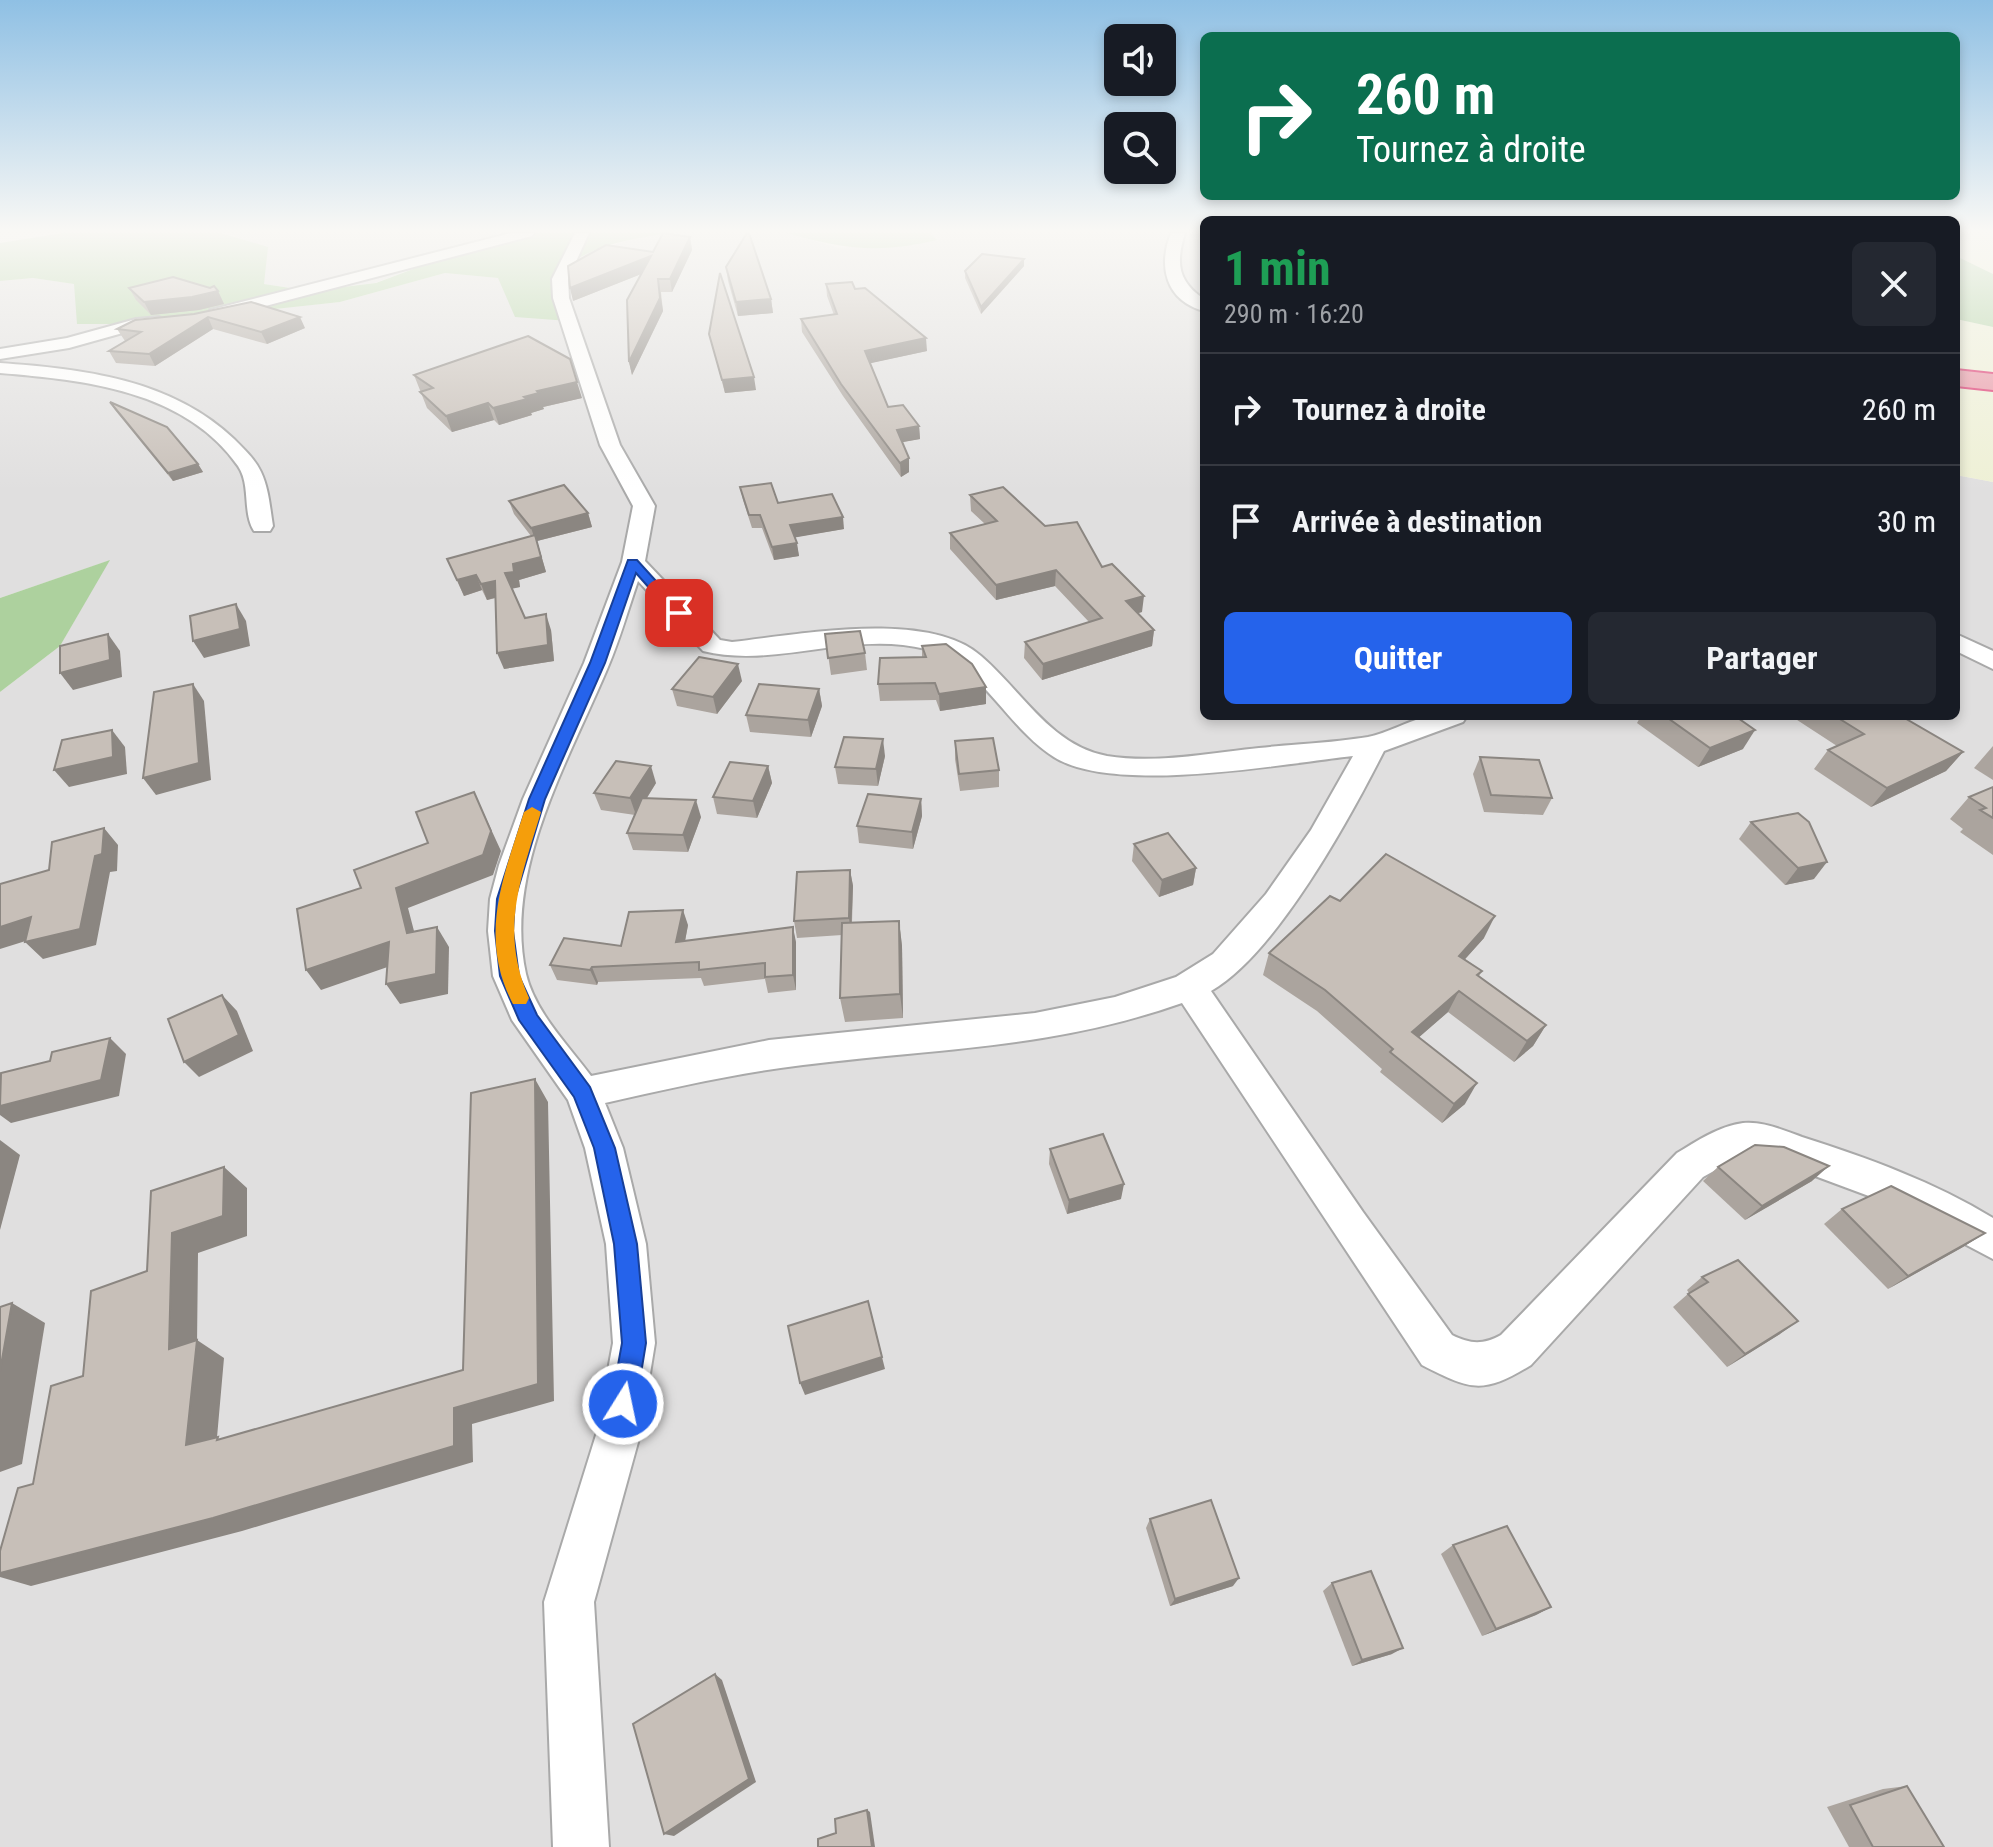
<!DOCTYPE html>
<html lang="fr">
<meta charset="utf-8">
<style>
body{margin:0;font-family:"Roboto Condensed",sans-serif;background:#242831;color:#f1f3f6;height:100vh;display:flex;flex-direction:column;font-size:30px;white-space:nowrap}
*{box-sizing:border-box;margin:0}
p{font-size:26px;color:#9ea1a6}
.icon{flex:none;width:44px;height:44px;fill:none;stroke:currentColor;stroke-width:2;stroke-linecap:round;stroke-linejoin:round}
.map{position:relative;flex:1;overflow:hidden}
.details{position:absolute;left:1200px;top:216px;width:760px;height:504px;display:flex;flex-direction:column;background:#171b24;border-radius:12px;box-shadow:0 4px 12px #0003}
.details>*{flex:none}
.hud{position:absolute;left:1200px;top:32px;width:760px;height:168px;border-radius:12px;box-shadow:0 4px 12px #0003;background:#0b6e4f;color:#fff;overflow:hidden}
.fabs{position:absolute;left:1104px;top:24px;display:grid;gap:16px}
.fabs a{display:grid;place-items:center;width:72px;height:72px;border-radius:12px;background:#171b24;box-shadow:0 4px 12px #0003;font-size:40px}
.pin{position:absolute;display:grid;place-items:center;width:68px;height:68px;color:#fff;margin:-34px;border-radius:16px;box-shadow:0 4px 12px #0006}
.me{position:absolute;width:88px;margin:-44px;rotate:10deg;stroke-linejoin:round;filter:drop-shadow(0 0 6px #0008)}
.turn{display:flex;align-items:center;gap:28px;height:168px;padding:0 24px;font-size:36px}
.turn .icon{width:104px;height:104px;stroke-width:2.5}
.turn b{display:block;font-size:56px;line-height:68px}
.round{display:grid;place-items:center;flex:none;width:84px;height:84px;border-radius:12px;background:#242831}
.summary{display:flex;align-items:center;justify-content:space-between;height:136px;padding:0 24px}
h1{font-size:48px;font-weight:700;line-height:60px;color:#1e9e55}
.button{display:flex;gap:16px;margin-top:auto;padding:16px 24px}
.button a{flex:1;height:92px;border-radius:12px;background:#2563eb;color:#fff;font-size:32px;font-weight:700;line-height:92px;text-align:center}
.button a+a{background:#242831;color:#f1f3f6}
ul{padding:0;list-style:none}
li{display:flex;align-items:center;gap:24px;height:112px;padding:0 24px;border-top:2px solid #363941}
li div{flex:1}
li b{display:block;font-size:30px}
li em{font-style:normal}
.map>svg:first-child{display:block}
.residential{fill:#e0dfdf}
.farmland{fill:#eef0d5}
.forest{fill:#add19e}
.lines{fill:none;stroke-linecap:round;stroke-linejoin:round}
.minor-casing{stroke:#a9a9a9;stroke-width:4}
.highway-casing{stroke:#dc2a67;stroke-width:4}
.minor{fill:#fff;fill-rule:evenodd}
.highway{fill:#e892a2;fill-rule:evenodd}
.wall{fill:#aba49e}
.shaded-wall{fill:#8b8681}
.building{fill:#c7bfb8;stroke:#8b8681;stroke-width:2}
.route{fill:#2563eb;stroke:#184099;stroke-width:2}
.slow{fill:#f59e0b}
</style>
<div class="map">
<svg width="1993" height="1847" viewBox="0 0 1993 1847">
<rect width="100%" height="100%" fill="#f2efe9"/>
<g class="residential">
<polygon points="221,233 509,233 375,283 310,291 264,284 238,236"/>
<polygon points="674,233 786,233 839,248 936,239 930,233 1204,233 1204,716 1956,716 1956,475 1993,482 1993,1847 0,1847 0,692 60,646 108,561 0,598 0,281 33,278 75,284 218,314 340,302 445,273 499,278 566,266 585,253 649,235"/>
</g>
<g class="farmland">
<polygon points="1956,233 1993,233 1993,274 1956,256"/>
<polygon points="1956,319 1993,327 1993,482 1956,475"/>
</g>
<g class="forest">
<path d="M 63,233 L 221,233 L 268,247 L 264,284 L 310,291 L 376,283 L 509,233 L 674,233 C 637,237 596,244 566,266 L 569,321 L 515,317 L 498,278 L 445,273 L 340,302 L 136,324 L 77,324 L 74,284 L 33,278 L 0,281 L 0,243 Z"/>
<path d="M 786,233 L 930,233 L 937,240 C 877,254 845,249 786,233 Z"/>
<polygon points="1956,256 1993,274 1993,327 1956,319"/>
<polygon points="110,560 60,646 0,692 0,598"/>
</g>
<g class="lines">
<g class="minor-casing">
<g id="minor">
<polygon points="511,233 534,233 532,236 216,319 208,314 210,310"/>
<path d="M 575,233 L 589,233 L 568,279 L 569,298 L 620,445 L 655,506 L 645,561 L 720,640 L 732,642 C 797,635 928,609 981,656 C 1022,691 1050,745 1107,756 C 1156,764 1210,753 1259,748 C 1295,744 1332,743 1368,737 C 1387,733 1406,722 1425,717 C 1438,714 1454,716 1467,716 L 1463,722 L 1384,751 C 1350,818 1276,954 1211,991 L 1363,1212 L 1452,1335 C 1470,1344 1483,1345 1501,1335 L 1677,1153 C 1697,1141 1719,1126 1743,1123 C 1763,1121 1783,1130 1802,1137 C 1868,1158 1934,1182 1993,1218 L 1993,1259 L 1885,1202 L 1769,1159 L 1739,1157 L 1703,1177 L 1531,1365 C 1482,1395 1471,1390 1422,1365 L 1182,1003 C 1052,1049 937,1048 803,1065 C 737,1073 671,1088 605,1103 L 623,1148 L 646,1244 L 655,1343 L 640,1435 L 594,1602 L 609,1847 L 553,1847 L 544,1602 L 596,1435 L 613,1343 L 606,1244 L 585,1148 L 568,1100 L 512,1020 L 493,976 L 488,931 L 490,899 L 499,865 L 523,799 L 584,663 L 622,562 L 633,506 L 600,445 L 553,298 L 552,279 ZM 638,581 L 703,651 C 775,669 851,630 926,649 C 982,664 1006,727 1054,757 C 1114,795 1281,764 1353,756 L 1311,830 L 1266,894 L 1213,954 L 1176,977 L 1115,997 L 1035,1013 L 769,1040 L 591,1076 C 568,1045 535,1012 526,974 C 503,871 569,760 608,667 C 620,639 628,610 638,581 Z"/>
<path d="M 1171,233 L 1185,233 C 1176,262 1177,281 1204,299 L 1204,311 C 1165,300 1158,266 1171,233 Z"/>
<polygon points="159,317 167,322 165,326 137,329 69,348 0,359 0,349 67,338 136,319"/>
<path d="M 0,363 C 83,369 171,379 234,439 C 244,449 255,459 261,472 C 269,489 270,508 273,526 L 270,531 L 254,531 C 242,512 251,485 238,466 C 185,390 84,380 0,373 Z"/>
<polygon points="1956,634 1993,651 1993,669 1956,651"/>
</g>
</g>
<g class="highway-casing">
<polygon id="highway" points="1956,370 1993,374 1993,390 1956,386"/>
</g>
<use href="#minor" class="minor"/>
<use href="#highway" class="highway"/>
</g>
<g class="wall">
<polygon points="690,237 692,250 672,292 661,292 663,311 632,375 629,362 641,274 573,301 653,252"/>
<polygon points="1024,266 981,314 965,278 965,271"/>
<polygon points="726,267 771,299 773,313 738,316 728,281"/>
<polygon points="826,284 855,289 927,351 870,363 888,407 919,426 920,439 902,442 909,472 901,477 843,396 802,332 801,319 834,315 827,296"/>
<polygon points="129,288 218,291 224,304 199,310 151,315 136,300"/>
<polygon points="194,314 305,328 267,344 213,329 155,366 116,363 109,351 125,341 117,329"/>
<polygon points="709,334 756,390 725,393"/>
<polygon points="414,375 582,398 543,407 544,409 531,413 532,415 499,425 494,420 452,432 427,408"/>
<polygon points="110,402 198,464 203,472 173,481 115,410"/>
<polygon points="740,487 844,529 795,537 799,556 774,560 762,528 752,528 743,500"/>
<polygon points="970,495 1045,526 1102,567 1142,612 1138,613 1154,630 1152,646 1042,680 1024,658 1025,642 1089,622 1055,586 996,600 950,549 950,533 985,524 971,511"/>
<polygon points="509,501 588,513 592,527 537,541 546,572 519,580 520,587 512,588 525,618 551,630 554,661 504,669 496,598 487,600 482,590 464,596 447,559 531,536 514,514"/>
<polygon points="825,634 865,653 867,670 831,675"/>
<polygon points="922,646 986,687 986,704 940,711 936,700 880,701 878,684 922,657"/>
<polygon points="742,681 717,714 677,706 672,689"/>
<polygon points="819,689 822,706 811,737 750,732 746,715"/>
<polygon points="1641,716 1735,716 1743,749 1698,767 1637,723"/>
<polygon points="1791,716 1901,716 1963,752 1946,771 1871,807 1814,769 1828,750 1837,746"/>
<polygon points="955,741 999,770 999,787 960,791 955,759"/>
<polygon points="1993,746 1993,780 1974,768"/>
<polygon points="885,756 878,786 838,784 835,767"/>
<polygon points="1480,757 1552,798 1543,815 1484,812 1473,774"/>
<polygon points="768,766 772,783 757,818 717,814 713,797"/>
<polygon points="656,783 647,798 701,817 688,852 633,850 627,833 635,815 601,810 594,793"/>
<polygon points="1993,787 1993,855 1960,832 1963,829 1950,819 1969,797"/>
<polygon points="921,799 922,816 913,849 859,843 857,826"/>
<polygon points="1751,822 1814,879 1785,885 1739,839"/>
<polygon points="1134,844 1196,868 1193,885 1159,897 1132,861"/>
<polygon points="850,870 853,886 852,923 899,921 902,946 903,1018 845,1022 840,998 842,935 797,938 794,921"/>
<polygon points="1340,901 1484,938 1465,959 1482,971 1479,976 1546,1025 1533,1046 1514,1062 1448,1012 1419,1037 1465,1104 1442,1123 1380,1072 1382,1069 1317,1011 1263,975 1269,953"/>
<polygon points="688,925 685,941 796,942 796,990 768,993 765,979 704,986 701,978 598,982 597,985 557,980 550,965 621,946"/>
<polygon points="1050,1149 1121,1199 1067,1214 1049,1164"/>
<polygon points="1720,1165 1812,1181 1745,1220 1703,1181"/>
<polygon points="1842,1209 1985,1233 1963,1247 1888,1289 1824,1224"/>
<polygon points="1702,1277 1780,1334 1727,1367 1673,1307 1689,1293 1687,1290"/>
<polygon points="1150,1519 1233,1586 1170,1606 1146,1528"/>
<polygon points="1453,1545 1551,1607 1536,1615 1482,1636 1441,1554"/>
<polygon points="1332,1583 1392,1654 1352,1666 1323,1591"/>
<polygon points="1907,1786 1944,1847 1849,1847 1827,1807 1883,1789"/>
</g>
<g class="shaded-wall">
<polygon points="690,237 692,250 672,292 670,279"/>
<polygon points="651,256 654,269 573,301 570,288"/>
<polygon points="1024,259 1024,266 981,314 981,307"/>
<polygon points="658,279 663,311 632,375 629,362"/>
<polygon points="218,291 224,304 199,310 151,315 144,302"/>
<polygon points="771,299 773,313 738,316 736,302"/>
<polygon points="208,317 213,329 155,366 149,354"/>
<polygon points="300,317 305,328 267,344 261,332"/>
<polygon points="926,338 927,351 867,364 865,351"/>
<polygon points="754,377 756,390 725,393 722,380"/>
<polygon points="577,382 582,398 543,407 544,409 531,413 532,415 499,425 493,408 537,391"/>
<polygon points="488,403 494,420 452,432 446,416"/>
<polygon points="919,426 920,439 898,443 897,430"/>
<polygon points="909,458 909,472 901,477 900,463"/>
<polygon points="198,464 203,472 173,481 168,473"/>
<polygon points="588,513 592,527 537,541 546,572 519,580 520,587 511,589 505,573 536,542 531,528"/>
<polygon points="843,517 844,529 792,538 790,525"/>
<polygon points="797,543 799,556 774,560 772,547"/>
<polygon points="1056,570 1055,586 996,600 996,585"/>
<polygon points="476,575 482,590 464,596 457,580"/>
<polygon points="495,581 501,596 487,600 481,584"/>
<polygon points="1144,596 1142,612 1124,617 1126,601"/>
<polygon points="236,604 246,621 250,646 204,658 193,641"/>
<polygon points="546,614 551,630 554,661 504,669 497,653"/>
<polygon points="1154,630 1152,646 1042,680 1043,664"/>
<polygon points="108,634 120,651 122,677 73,690 60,673"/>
<polygon points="738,664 742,681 717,714 713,697"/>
<polygon points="193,684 204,701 211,780 156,795 143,778"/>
<polygon points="986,687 986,704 940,711 939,694"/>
<polygon points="819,689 822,706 811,737 808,720"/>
<polygon points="112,730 125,747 127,774 69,787 54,770"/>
<polygon points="1755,730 1743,749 1698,767 1710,748"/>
<polygon points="883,739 885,756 878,786 876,769"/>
<polygon points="1963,752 1946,771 1871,807 1887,788"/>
<polygon points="651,766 656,783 636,815 630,798"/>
<polygon points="768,766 772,783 757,818 753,801"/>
<polygon points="474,792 501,851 493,875 408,908 420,954 407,933 396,888"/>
<polygon points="921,799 922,816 913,849 912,832"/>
<polygon points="696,800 701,817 688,852 683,835"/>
<polygon points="104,828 118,845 117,871 110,872 96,945 43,959 25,942 95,856"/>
<polygon points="1827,862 1814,879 1785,885 1798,868"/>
<polygon points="1196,868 1193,885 1159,897 1162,880"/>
<polygon points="850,870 853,886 851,935 849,918"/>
<polygon points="683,910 688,925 682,957 676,942"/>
<polygon points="1495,916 1484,938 1449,977 1459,956"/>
<polygon points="31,917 48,934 0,949 0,927"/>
<polygon points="899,921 902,946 903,1018 900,994"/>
<polygon points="437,927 449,947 448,994 400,1004 386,984"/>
<polygon points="793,927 796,942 796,990 793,975"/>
<polygon points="389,942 402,962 321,990 306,970"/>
<polygon points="592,967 598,982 597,985 590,970"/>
<polygon points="1459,991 1448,1012 1402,1052 1412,1032"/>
<polygon points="222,995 237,1011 253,1051 199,1077 184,1062"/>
<polygon points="1546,1025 1533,1046 1514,1062 1527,1041"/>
<polygon points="110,1038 126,1054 119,1096 11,1123 0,1115 0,1106"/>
<polygon points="535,1079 548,1102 554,1401 472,1424 473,1462 242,1531 31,1586 0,1577 0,1573 454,1408"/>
<polygon points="1477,1083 1465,1104 1442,1123 1454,1104"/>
<polygon points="0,1140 20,1155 0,1230"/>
<polygon points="1829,1166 1812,1181 1745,1220 1762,1206"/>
<polygon points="224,1167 247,1188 247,1236 198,1253 197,1346 197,1340 224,1358 215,1460 186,1445 169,1349 172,1233"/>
<polygon points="1124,1184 1121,1199 1067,1214 1069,1200"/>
<polygon points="1985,1233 1963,1247 1888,1289 1908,1276"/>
<polygon points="12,1303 45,1323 22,1464 0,1472 0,1371"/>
<polygon points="1798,1321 1780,1334 1727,1367 1745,1354"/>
<polygon points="882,1357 885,1369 805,1395 800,1383"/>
<polygon points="1239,1578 1233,1586 1170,1606 1175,1599"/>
<polygon points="1551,1607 1536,1615 1482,1636 1496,1629"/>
<polygon points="1403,1648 1392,1654 1352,1666 1362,1660"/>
<polygon points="715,1674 722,1680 756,1782 674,1836 664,1834"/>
<polygon points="867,1810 870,1812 875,1847 872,1847"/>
</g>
<g class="building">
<polygon points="663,233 690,237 670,279 658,279 660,298 629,362 627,300 651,256 570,288 568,266 606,245 653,252"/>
<polygon points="747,233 749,233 771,299 736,302 726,267"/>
<polygon points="982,254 1024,259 981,307 965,271"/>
<polygon points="720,273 754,377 722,380 709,334"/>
<polygon points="173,277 210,288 214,286 218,291 192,297 144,302 129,288"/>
<polygon points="852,282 855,289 865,288 926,338 865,351 888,407 903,405 919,426 897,430 909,458 900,463 841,384 801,319 837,314 826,284"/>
<polygon points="251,302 300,317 261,332 208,317 149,354 109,351 141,332 117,329 135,320 194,314"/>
<polygon points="528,336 570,359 577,382 537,391 539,393 524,397 527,399 493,408 488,403 446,416 420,392 433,388 414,375"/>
<polygon points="110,402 167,427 198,464 168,473"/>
<polygon points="771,483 778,503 832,494 843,517 790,525 797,543 772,547 760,515 749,515 740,487"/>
<polygon points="564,485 588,513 531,528 509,501"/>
<polygon points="1003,487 1045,526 1077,522 1102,567 1112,564 1144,596 1126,601 1154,630 1043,664 1025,642 1102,618 1056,570 996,585 950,533 997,521 970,495"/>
<polygon points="535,535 541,557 513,564 514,572 505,573 525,618 546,614 548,645 497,653 495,581 481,584 476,575 457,580 447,559"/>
<polygon points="236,604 240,629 193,641 190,616"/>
<polygon points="860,631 865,653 828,658 825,634"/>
<polygon points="108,634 110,660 60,673 60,646"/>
<polygon points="946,644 972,664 986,687 939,694 935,683 878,684 880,658 926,657 922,646"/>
<polygon points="699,657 738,664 713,697 672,689"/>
<polygon points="193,684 199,763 143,778 154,692"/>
<polygon points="759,684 819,689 808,720 746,715"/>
<polygon points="1665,716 1735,716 1755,730 1710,748"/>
<polygon points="1835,716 1901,716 1963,752 1887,788 1828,750 1864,734"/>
<polygon points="112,730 113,757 54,770 62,740"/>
<polygon points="844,737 883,739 876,769 835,767"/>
<polygon points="993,738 999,770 959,774 955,741"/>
<polygon points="1480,757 1539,760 1552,798 1491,795"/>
<polygon points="616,761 651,766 630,798 594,793"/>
<polygon points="730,762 768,766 753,801 713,797"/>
<polygon points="1993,787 1993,818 1980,810 1986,808 1969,797"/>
<polygon points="474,792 491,831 483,855 396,888 407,933 437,927 436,974 386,984 389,942 306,970 297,909 361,888 354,870 428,843 416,812"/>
<polygon points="868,794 921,799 912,832 857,826"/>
<polygon points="642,798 696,800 683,835 627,833"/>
<polygon points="1798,813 1809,822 1827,862 1798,868 1751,822"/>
<polygon points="104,828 102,854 95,856 80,929 25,942 31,917 0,927 0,884 49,870 52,842"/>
<polygon points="1168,833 1196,868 1162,880 1134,844"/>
<polygon points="1386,854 1495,916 1459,956 1482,971 1477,975 1546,1025 1527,1041 1459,991 1412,1032 1477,1083 1454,1104 1390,1052 1393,1049 1325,990 1269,953 1330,896 1340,901"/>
<polygon points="850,870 849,918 794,921 797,872"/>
<polygon points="683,910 676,942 793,927 793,975 765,977 765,963 699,970 699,962 592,967 590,970 550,965 564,938 621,946 629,912"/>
<polygon points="899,921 900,994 840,998 842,923"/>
<polygon points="222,995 239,1035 184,1062 168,1019"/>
<polygon points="110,1038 101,1080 0,1106 1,1073 50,1061 52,1052"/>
<polygon points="535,1079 538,1384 454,1408 454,1446 213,1518 0,1573 0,1551 18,1488 33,1484 51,1386 83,1376 91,1291 147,1271 151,1191 224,1167 223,1216 172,1233 169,1349 197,1340 186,1445 218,1437 217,1440 463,1370 471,1093"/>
<polygon points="1103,1134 1124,1184 1069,1200 1050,1149"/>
<polygon points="1755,1145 1784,1147 1829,1166 1762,1206 1718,1167"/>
<polygon points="1891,1186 1985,1233 1908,1276 1842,1209"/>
<polygon points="1738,1260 1798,1321 1745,1354 1688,1294 1708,1282 1702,1277"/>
<polygon points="868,1301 882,1357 800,1383 788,1326"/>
<polygon points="12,1303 0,1371 0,1307"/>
<polygon points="1211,1500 1239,1578 1175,1599 1150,1519"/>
<polygon points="1507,1526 1551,1607 1496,1629 1453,1545"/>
<polygon points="1371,1571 1403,1648 1362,1660 1332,1583"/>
<polygon points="715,1674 749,1779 664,1834 633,1724"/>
<polygon points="1907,1786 1944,1847 1873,1847 1850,1805"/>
<polygon points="867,1810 872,1847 818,1847 818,1839 836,1833 835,1819"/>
</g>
<linearGradient id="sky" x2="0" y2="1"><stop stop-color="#8fc0e4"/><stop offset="0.47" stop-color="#f9f8f5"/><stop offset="1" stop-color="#f9f8f5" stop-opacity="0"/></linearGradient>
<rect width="1993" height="491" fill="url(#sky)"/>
<polygon class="route" points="628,560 637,560 685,613 674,616 636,573 605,663 545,799 515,899 513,931 519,976 537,1015 590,1087 615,1148 637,1244 646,1343 636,1404 632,1413 623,1417 614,1413 611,1404 622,1343 614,1244 594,1148 574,1097 519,1020 500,976 495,931 497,899 529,799 590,663"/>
<path class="slow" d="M 532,807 L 541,812 C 521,878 499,931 529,998 L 526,1004 L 513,1004 C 478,937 503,878 524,812 Z"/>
</svg>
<div class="fabs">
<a><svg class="icon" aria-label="sound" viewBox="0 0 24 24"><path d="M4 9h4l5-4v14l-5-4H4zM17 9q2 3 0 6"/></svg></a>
<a><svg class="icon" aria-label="search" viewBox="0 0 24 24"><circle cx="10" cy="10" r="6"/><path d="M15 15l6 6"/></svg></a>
</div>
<div class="pin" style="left:679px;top:613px;background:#d93025"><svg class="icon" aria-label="arrive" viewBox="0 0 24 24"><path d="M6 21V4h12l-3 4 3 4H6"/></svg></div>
<svg class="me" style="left:623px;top:1404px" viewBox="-20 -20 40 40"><circle r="17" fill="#2563eb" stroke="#fff" stroke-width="3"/><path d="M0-11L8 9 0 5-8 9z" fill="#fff"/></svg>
<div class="hud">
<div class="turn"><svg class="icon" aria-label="right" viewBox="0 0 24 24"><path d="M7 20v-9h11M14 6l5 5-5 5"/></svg><div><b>260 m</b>Tournez à droite</div></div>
</div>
<section class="details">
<div class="summary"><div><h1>1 min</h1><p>290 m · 16:20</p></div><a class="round"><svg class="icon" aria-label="close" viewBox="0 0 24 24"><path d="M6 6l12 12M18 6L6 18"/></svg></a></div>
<ul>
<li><svg class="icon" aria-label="right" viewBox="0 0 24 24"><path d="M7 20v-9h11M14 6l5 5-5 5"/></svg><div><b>Tournez à droite</b></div><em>260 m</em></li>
<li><svg class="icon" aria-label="arrive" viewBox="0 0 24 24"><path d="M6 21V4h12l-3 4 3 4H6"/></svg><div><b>Arrivée à destination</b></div><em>30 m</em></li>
</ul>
<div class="button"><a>Quitter</a><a>Partager</a></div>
</section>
</div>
